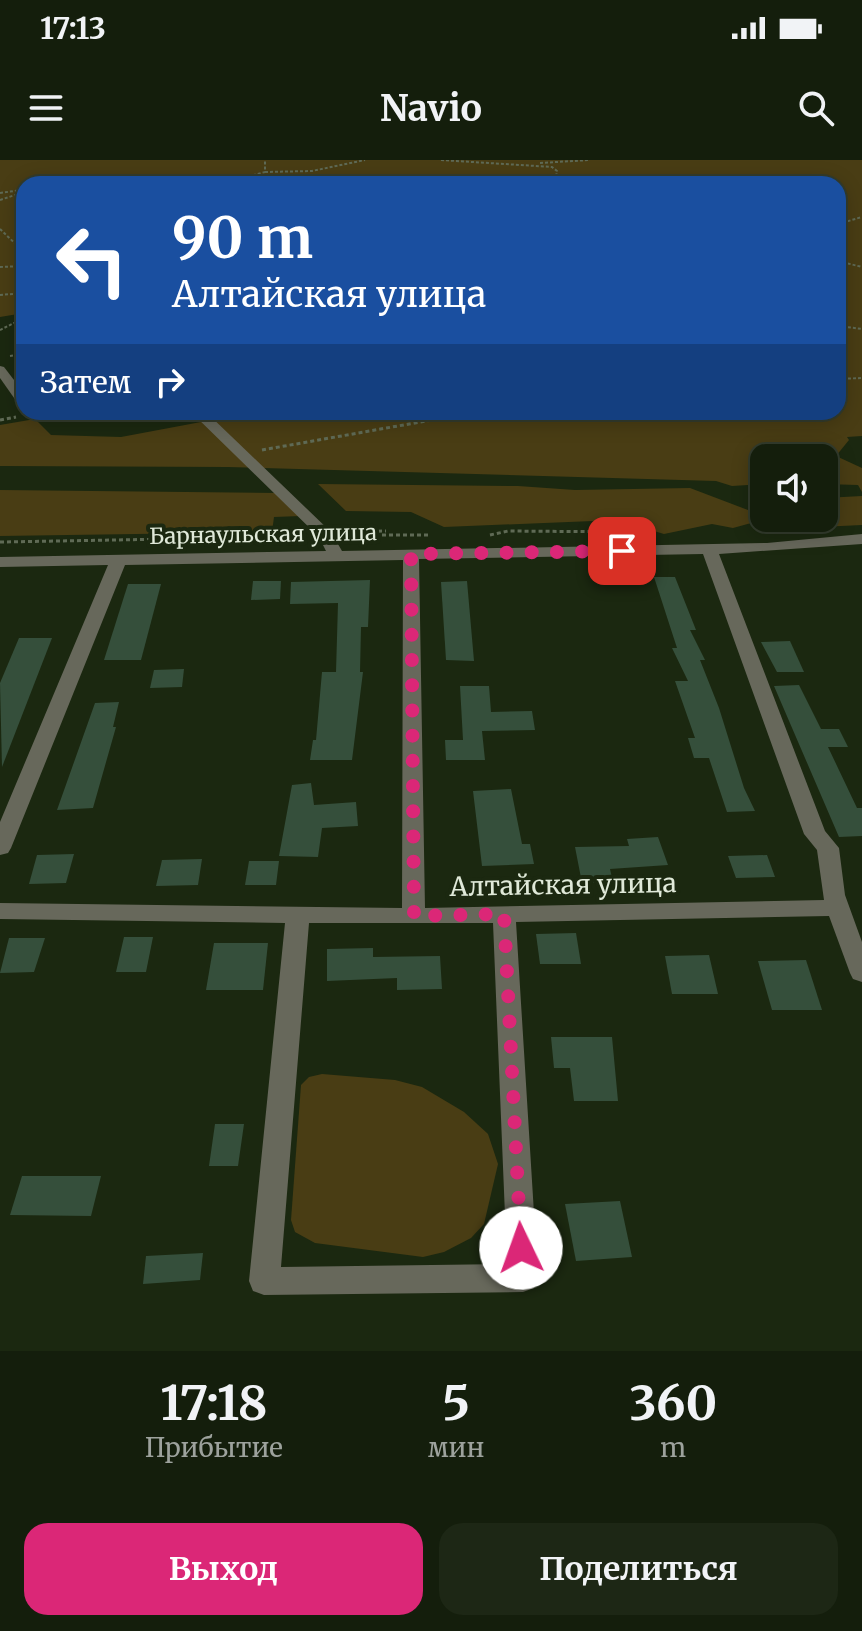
<!DOCTYPE html>
<html lang="ru">
<meta charset="utf-8">
<style>
body{margin:0;font-family:Merriweather,serif;background:#1d2715;color:#f1f3f6;height:100vh;display:flex;flex-direction:column;font-size:30px;white-space:nowrap}
*{box-sizing:border-box;margin:0}
p{font-size:26px;color:#9da29d}
.icon{flex:none;width:44px;height:44px;fill:none;stroke:currentColor;stroke-width:2;stroke-linecap:round;stroke-linejoin:round}
.map{position:relative;height:1191px;overflow:hidden}
.sheet{display:flex;flex-direction:column;background:#141e0c;flex:1}
.sheet>*{flex:none}
.top-card{position:absolute;left:16px;top:16px;width:830px;height:244px;border-radius:24px;box-shadow:0 4px 20px #0003,0 0 0 2px #333c2d;background:#1a4fa0;color:#fff;overflow:hidden}
.tools{position:absolute;left:750px;top:284px;display:grid;gap:16px}
.tools a{display:grid;place-items:center;width:88px;height:88px;border-radius:16px;background:#141e0c;box-shadow:0 4px 20px #0003,0 0 0 2px #333c2d;font-size:40px}
.pin{position:absolute;display:grid;place-items:center;width:68px;height:68px;color:#fff;margin:-34px;border-radius:16px;box-shadow:0 4px 12px #0006}
.me{position:absolute;width:88px;margin:-44px;rotate:357deg;stroke-linejoin:round;filter:drop-shadow(0 0 6px #0008)}
.turn{display:flex;align-items:center;gap:28px;height:168px;padding:0 24px;font-size:36px}
.turn .icon{width:104px;height:104px;stroke-width:2.5}
.turn b{display:block;font-size:56px;line-height:68px}
.then{display:flex;align-items:center;height:76px;padding:0 24px;background:#0003;gap:16px;font-size:30px}
.eta{display:flex;justify-content:space-evenly;align-items:center;height:136px;text-align:center}
.eta b{font-size:48px;font-weight:700;line-height:56px}
.action{display:flex;gap:16px;margin-top:auto;padding:16px 24px}
.action a{flex:1;height:92px;border-radius:24px;background:#db2777;color:#fff;font-size:32px;font-weight:700;line-height:92px;text-align:center}
.action a+a{background:#1d2715;color:#f1f3f6}
.status{display:flex;justify-content:space-between;align-items:center;height:56px;padding:0 40px;background:#141e0c;direction:ltr}
.status svg{height:22px;fill:currentColor}
header{display:flex;justify-content:space-between;align-items:center;height:104px;padding:0 24px;background:#141e0c;font-size:36px;font-weight:700}
.map>svg:first-child{display:block}
.green{fill:#493d14}
.building{fill:#354f3b}
.lines{fill:none;stroke-linecap:round;stroke-linejoin:round}
.path-far1{stroke:#5f6a55;stroke-width:2;stroke-dasharray:3 2;stroke-linecap:butt}
.path{stroke:#5f6a55;stroke-width:3;stroke-dasharray:4 3;stroke-linecap:butt}
.minor{fill:#67685b;fill-rule:evenodd}
.route{stroke:#db2777;stroke-width:14;stroke-dasharray:0 25.2}
.labels{text-anchor:middle;stroke-width:8;stroke-linejoin:round;paint-order:stroke}
.far-street-label{font-size:22px;fill:#e0e9d9;stroke:#1b2810}
.street-label{font-size:26px;fill:#e0e9d9;stroke:#1b2810}
</style>
<div class="status"><b>17:13</b><svg viewBox="0 0 49 12"><path d="M0 12V9h3v3zM5 12V6h3v6zM10 12V3h3v9zM15 12V0h3v12zM26 1h20v11H26zM47 4h2v5h-2z"/></svg></div>
<header><svg class="icon" aria-label="menu" viewBox="0 0 24 24"><path d="M4 6h16M4 12h16M4 18h16"/></svg>Navio<svg class="icon" aria-label="search" viewBox="0 0 24 24"><circle cx="10" cy="10" r="6"/><path d="M15 15l6 6"/></svg></header>
<div class="map">
<svg width="862" height="1191" viewBox="0 0 862 1191">
<rect width="100%" height="100%" fill="#1b2810"/>
<g class="green">
<polygon points="0,0 862,0 862,276 847,277 849,280 836,296 862,308 862,332 858,325 824,324 824,298 764,298 764,324 732,326 716,321 228,307 0,306 0,265 35,259 51,275 121,277 201,262 191,252 838,252 838,24 24,24 24,153 0,157"/>
<polygon points="318,324 518,326 575,330 690,328 769,358 733,368 712,364 664,374 617,360 444,367 411,352 346,351"/>
<polygon points="0,330 277,333 301,356 274,357 272,372 0,376"/>
<polygon points="862,336 862,365 799,368 778,360 824,358 824,338"/>
<polygon points="322,914 395,920 422,927 464,952 488,974 498,1004 484,1064 471,1078 444,1092 423,1097 315,1083 295,1072 291,1060 301,925 309,917"/>
</g>
<g class="building">
<polygon points="654,417 675,417 696,470 690,470 705,500 700,500 719,548 744,628 755,651 727,652 709,598 694,598 688,578 695,578 675,521 688,521 672,488 677,488"/>
<polygon points="370,420 368,467 361,467 360,512 363,512 352,600 310,600 313,580 316,580 322,512 336,512 338,443 290,444 291,422"/>
<polygon points="253,421 281,421 280,439 251,440"/>
<polygon points="467,421 474,501 446,500 441,422"/>
<polygon points="128,424 161,424 141,500 104,500"/>
<polygon points="19,478 52,478 2,607 0,523"/>
<polygon points="790,481 804,512 777,512 761,482"/>
<polygon points="184,509 182,527 150,528 154,510"/>
<polygon points="799,525 821,569 839,569 848,587 828,587 857,648 862,648 862,676 839,677 774,526"/>
<polygon points="460,526 489,526 491,552 532,551 535,570 482,571 485,600 446,600 445,580 463,580"/>
<polygon points="119,542 113,567 116,567 93,648 57,650 95,543"/>
<polygon points="311,623 314,645 356,642 358,666 322,668 318,697 279,696 292,625"/>
<polygon points="511,629 522,684 530,684 534,704 482,706 473,631"/>
<polygon points="658,677 668,705 610,709 613,722 582,723 575,687 629,686 627,679"/>
<polygon points="74,694 66,723 29,724 37,695"/>
<polygon points="767,695 775,717 736,718 728,696"/>
<polygon points="202,699 198,725 156,726 162,700"/>
<polygon points="249,701 279,701 276,725 245,725"/>
<polygon points="576,773 581,804 540,804 536,774"/>
<polygon points="124,777 153,777 146,812 116,812"/>
<polygon points="9,778 45,778 34,812 0,813"/>
<polygon points="214,783 268,783 263,830 206,830"/>
<polygon points="373,788 373,797 440,796 442,829 397,830 397,818 327,821 327,789"/>
<polygon points="709,795 718,834 672,834 665,796"/>
<polygon points="806,800 822,850 772,850 758,801"/>
<polygon points="551,877 612,877 618,941 574,941 570,908 554,908"/>
<polygon points="215,964 244,964 238,1006 209,1006"/>
<polygon points="22,1016 101,1016 91,1056 10,1055"/>
<polygon points="620,1041 632,1097 576,1101 565,1044"/>
<polygon points="203,1093 200,1120 143,1124 146,1096"/>
</g>
<g class="lines">
<g class="path-far1">
<polyline points="441,0 552,7 557,11 556,17 572,24"/>
<polyline points="540,3 590,0"/>
<polyline points="265,12 312,11 365,0"/>
<polyline points="219,24 265,12 265,0"/>
<polyline points="0,33 21,30"/>
<polyline points="0,40 24,32"/>
<polyline points="838,64 862,57"/>
<polyline points="0,69 24,92"/>
<polyline points="838,101 862,107"/>
<polyline points="0,107 24,106"/>
<polyline points="0,135 24,133"/>
<polyline points="838,166 862,169"/>
<polyline points="0,170 24,158"/>
<polyline points="10,196 24,194"/>
<polyline points="838,219 862,218"/>
</g>
<g class="path">
<polyline points="0,260 16,257"/>
<polyline points="424,260 436,252"/>
<polyline points="262,290 477,252"/>
<polyline points="343,372 386,371"/>
<polyline points="347,375 430,375"/>
<polyline points="490,375 508,371 637,372"/>
<polyline points="0,382 230,378"/>
</g>
<g class="minor">
<polygon points="0,206 4,207 24,233 24,246 19,245 0,218"/>
<path d="M 191,252 L 206,252 L 331,372 L 342,391 L 767,383 L 862,374 L 862,384 L 719,394 L 825,671 L 839,688 L 845,735 L 862,782 L 862,822 L 853,819 L 850,813 L 829,756 L 516,762 L 538,1118 L 534,1128 L 523,1132 L 264,1135 L 253,1131 L 249,1121 L 285,763 L 0,759 L 0,743 L 402,748 L 403,400 L 125,405 L 11,688 L 8,693 L 0,695 L 0,662 L 108,405 L 0,407 L 0,397 L 326,391 L 319,377 ZM 703,394 L 804,674 L 817,690 L 824,740 L 425,748 L 419,399 ZM 309,763 L 493,763 L 507,1104 L 281,1107 Z"/>
</g>
</g>
<g class="lines">
<polyline class="route" points="521,1088 504,754 414,756 411,394 622,391"/>
</g>
<g class="labels">
<g class="far-street-label">
<text transform="translate(263 374) rotate(-1)" y="8">Барнаульская улица</text>
</g>
<g class="street-label">
<text transform="translate(563 725) rotate(-1)" y="9">Алтайская улица</text>
</g>
</g>
</svg>
<div class="tools">
<a><svg class="icon" aria-label="sound" viewBox="0 0 24 24"><path d="M4 9h4l5-4v14l-5-4H4zM17 9q2 3 0 6"/></svg></a>
</div>
<div class="pin" style="left:622px;top:391px;background:#d93025"><svg class="icon" aria-label="arrive" viewBox="0 0 24 24"><path d="M6 21V4h12l-3 4 3 4H6"/></svg></div>
<svg class="me" style="left:521px;top:1088px" viewBox="-20 -20 40 40"><circle r="19" fill="#fff"/><path d="M0-13L10 11 0 6-10 11z" fill="#db2777"/></svg>
<div class="top-card">
<div class="turn"><svg class="icon" aria-label="left" viewBox="0 0 24 24"><path d="M17 20v-9H6M10 6l-5 5 5 5"/></svg><div><b>90 m</b>Алтайская улица</div></div>
<div class="then">Затем<svg class="icon" aria-label="right" viewBox="0 0 24 24"><path d="M7 20v-9h11M14 6l5 5-5 5"/></svg></div>
</div>
</div>
<section class="sheet">
<div class="eta">
<div><b>17:18</b><p>Прибытие</p></div>
<div><b>5</b><p>мин</p></div>
<div><b>360</b><p>m</p></div>
</div>
<div class="action"><a>Выход</a><a>Поделиться</a></div>
</section>
